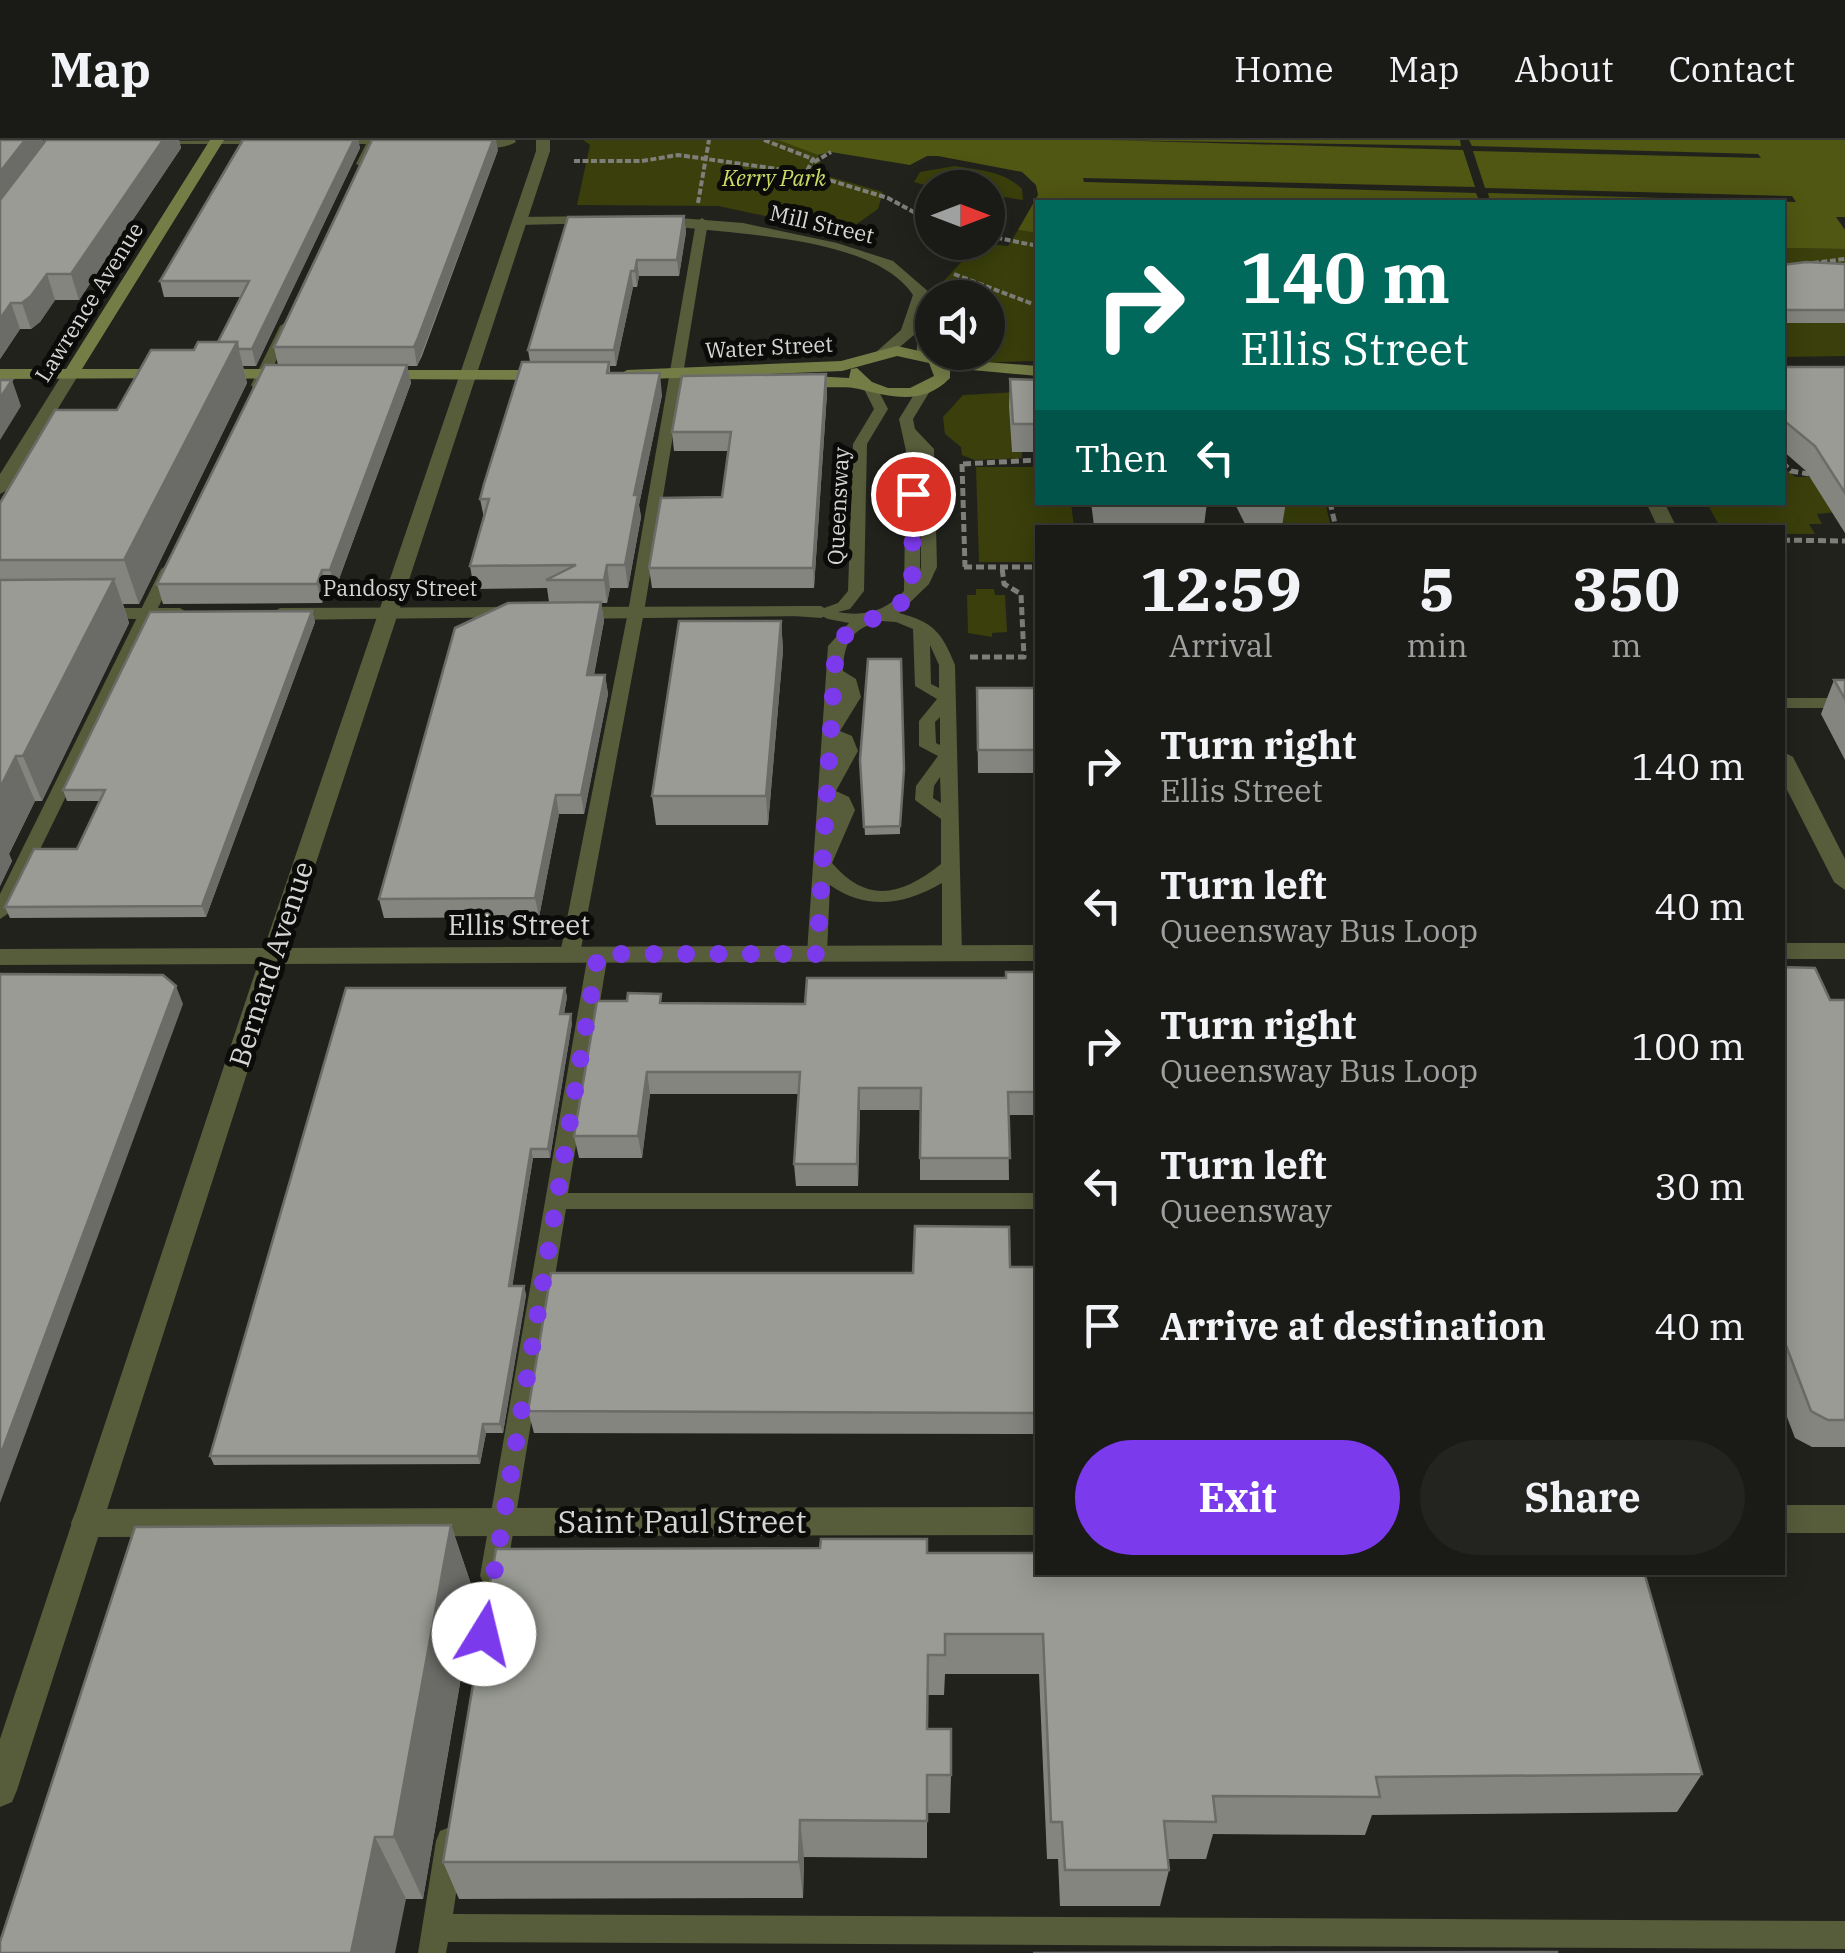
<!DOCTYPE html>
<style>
body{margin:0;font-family:"IBM Plex Serif",serif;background:#23231f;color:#f1f3f6;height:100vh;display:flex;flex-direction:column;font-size:38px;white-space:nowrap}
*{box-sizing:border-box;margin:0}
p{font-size:32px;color:#9fa1a1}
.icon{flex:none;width:55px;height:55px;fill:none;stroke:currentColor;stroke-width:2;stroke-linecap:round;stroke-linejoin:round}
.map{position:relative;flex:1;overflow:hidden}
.sheet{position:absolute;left:1035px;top:385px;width:750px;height:1050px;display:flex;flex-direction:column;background:#1a1a16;border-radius:0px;box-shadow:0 5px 25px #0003,0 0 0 2px #383835}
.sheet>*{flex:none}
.guide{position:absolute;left:1035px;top:60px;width:750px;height:305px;border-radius:0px;box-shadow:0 5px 25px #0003,0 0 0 2px #383835;background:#00695c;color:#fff;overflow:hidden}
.needle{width:65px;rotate:90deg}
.controls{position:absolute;left:915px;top:30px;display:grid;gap:20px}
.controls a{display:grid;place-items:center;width:90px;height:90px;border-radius:50%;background:#1a1a16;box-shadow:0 5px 25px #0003,0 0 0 2px #383835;font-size:50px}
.pin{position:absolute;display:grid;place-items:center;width:85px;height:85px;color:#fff;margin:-42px;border:5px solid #fff;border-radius:50%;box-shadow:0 2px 10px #0007}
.me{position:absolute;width:110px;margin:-55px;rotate:9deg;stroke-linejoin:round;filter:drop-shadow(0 0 8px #0008)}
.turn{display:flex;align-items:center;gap:35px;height:210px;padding:0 40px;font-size:45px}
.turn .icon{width:130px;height:130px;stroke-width:2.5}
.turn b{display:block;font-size:70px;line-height:85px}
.then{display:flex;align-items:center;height:95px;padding:0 40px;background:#0003;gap:20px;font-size:38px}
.eta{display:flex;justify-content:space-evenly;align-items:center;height:170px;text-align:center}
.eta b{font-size:60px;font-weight:700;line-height:70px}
.cta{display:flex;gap:20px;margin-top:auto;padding:20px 40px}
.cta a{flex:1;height:115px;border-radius:60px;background:#7c3aed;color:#fff;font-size:40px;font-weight:700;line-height:115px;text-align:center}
.cta a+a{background:#23231f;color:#f1f3f6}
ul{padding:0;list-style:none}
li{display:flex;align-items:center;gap:30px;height:140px;padding:0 40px}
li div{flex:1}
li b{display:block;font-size:38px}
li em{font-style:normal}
header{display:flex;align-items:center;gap:60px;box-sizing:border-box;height:140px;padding:0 50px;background:#1a1a16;border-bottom:2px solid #383835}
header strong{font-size:48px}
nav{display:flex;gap:55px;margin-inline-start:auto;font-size:35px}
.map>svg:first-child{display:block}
.green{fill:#3a3f0b}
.water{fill:#505712}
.pier{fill:#22221d}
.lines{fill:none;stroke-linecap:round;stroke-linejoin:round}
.path-far1{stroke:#7e7f7b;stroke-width:4;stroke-dasharray:6 2.5;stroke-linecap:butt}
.path{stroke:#7e7f7b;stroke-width:5;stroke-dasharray:8 4;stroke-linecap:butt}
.service{fill:#575c3b;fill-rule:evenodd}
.pedestrian{fill:#575c3b;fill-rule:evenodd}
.minor{fill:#575c3b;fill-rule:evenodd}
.tertiary{fill:#575c3b;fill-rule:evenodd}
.secondary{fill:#757d47;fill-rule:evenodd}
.wall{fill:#84857f}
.shaded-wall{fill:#6b6c68}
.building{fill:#999b94;stroke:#6b6c68;stroke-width:2.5}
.route{stroke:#7c3aed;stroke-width:18;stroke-dasharray:0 32.4}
.labels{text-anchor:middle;stroke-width:10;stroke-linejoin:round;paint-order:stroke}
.far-park-label{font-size:22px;font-style:italic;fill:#cddc67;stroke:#0b0c09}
.far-street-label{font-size:22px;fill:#d6d7d4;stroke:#0b0c09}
.street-label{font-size:28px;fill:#d6d7d4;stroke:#0b0c09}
.near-street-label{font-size:32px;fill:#d6d7d4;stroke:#0b0c09}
</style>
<header>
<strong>Map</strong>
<nav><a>Home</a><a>Map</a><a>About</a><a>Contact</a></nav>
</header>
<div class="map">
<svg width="1845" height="1813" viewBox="0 0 1845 1813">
<rect width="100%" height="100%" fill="#22221d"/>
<g class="green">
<polygon points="583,0 778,0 818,15 821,22 813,32 883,52 878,69 844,93 718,66 577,65 590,5"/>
<path d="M 955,26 C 979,30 1004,31 1022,49 L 1023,60 L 997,56 L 999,48 L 942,34 L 928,46 L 914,42 L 920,32 Z"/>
<polygon points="1018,90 1037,93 1037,221 969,223 947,214 988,212 988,158 940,158 940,145 979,103 1008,106"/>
<polygon points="1782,108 1845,109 1845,216 1783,217"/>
<polygon points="1037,251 1012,311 1022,312 1022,318 975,320 962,315 961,307 945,294 943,277 963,255"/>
<polygon points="976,327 1037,327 1038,362 1071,363 1074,387 1038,388 1037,422 979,422"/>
<polygon points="1783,328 1796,337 1813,337 1826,362 1838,372 1817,374 1822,384 1809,384 1815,394 1783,394 1782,388 1720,387 1707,363 1782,362"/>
<polygon points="1325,362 1331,387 1214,388 1281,386 1277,363"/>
<polygon points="976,449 994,449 995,455 1005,455 1007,492 992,493 992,497 968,493 967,455 976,455"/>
</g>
<polygon class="water" points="778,0 1845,0 1845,77 1836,77 1845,90 1845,109 1783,108 1782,62 1038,62 1037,93 1018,90 1038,55 1036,45 1022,32 938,16 927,16 910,25 831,12 818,15"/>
<polygon class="pier" points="1107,0 1461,6 1460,0 1469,0 1472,6 1758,14 1761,18 1473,11 1485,48 1792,56 1796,62 1488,53 1490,62 1480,62 1476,53 1084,42 1083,38 1475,47 1463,10"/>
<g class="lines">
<g class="path-far1">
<polyline points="764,0 813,19 806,33 888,58 932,82"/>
<polyline points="574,21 642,21 678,15 806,33"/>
<polyline points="814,22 831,12"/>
<polyline points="698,63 709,0"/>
<polyline points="988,96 1038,106"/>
<polyline points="1813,123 1845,119"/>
<polyline points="954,134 1038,166"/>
</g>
<g class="path">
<polyline points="1782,322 1791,331 1809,334"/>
<polyline points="962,324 965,427"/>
<polyline points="963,324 1038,320"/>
<polyline points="1330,362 1336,388"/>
<polyline points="1782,400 1845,401"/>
<polyline points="964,427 1038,427"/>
<polyline points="970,517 1024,517 1021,454 1004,444 1002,427"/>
</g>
<g class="service">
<polygon points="273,0 268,4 152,4 146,1"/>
<polygon points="327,0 378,0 379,1 368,24 362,27 356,24 366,4 332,4"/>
<polygon points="702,78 708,82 644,472 580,814 570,821 560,814 628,472 696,82"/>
<polygon points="286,182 292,186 265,245 253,248 251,245 280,186"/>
<path d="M 871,245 L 876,246 L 888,269 L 867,304 L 864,451 L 850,469 L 838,472 C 865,477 886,471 904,451 L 906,311 L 899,279 L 918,248 L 928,248 L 930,251 L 913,279 L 915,289 L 934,309 L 937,427 L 929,444 L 899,473 C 933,482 941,491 955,525 L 962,814 L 952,821 L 942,814 L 942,743 C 904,765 867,771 830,745 L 827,813 L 817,820 L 807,813 L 828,506 L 849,483 L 828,479 L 813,472 L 838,463 L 848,451 L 853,304 L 874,269 L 864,249 ZM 920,318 L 921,427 L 920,431 ZM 881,481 L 896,482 L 913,489 L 915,546 L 937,559 L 919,581 L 919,606 L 938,616 L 916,646 L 915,660 L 941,679 L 941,724 C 902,755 868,765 832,723 L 855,670 L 849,657 L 836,651 L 858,611 L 852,596 L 840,591 L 861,557 L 856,539 L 843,531 C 844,502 851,489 881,481 ZM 930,505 L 939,525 L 939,548 L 931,544 ZM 940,577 L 940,605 L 936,603 L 935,582 ZM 940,637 L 941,663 L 933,658 L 934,646 Z"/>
<polygon points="169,424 177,429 9,773 0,779 0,754 161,429"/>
<rect x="1782" y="558" width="63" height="10"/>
<polygon points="598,807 608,814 568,1053 1038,1053 1038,1069 566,1069 506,1436 502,1444 493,1447 484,1444 480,1436 588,814"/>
<polygon points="450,1687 460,1691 464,1701 453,1774 1845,1781 1845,1809 448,1802 446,1813 418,1813 436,1701 440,1691"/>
</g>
<path class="pedestrian" d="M 459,0 L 515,0 L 516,2 C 503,10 470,11 457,3 Z"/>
<g class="minor">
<polygon points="599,76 606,80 604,83 519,85 512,81 519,77"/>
<path d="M 654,76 L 743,83 L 837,103 L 893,121 L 930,153 L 932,215 L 924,220 L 916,215 L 920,181 L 914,195 L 889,216 L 875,213 L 901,190 L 913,155 C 872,92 716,95 649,83 L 649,77 Z"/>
<polygon points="1646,362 1664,362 1677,388 1658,388"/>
<polygon points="801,466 811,472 808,476 570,479 560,473 570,467"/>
<polygon points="520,467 527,469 527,477 280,480 270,474 280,468"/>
<polygon points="95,468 180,468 190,474 180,480 88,478 85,474"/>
<polygon points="1782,611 1793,617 1845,719 1845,750 1834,742 1782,640"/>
<rect x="1782" y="1365" width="63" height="28"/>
<polygon points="1038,1367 1038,1395 86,1397 75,1393 71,1383 75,1373 86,1369"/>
</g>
<g class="tertiary">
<polygon points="536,0 550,0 550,11 288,808 1038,805 1038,821 282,824 17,1650 12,1662 0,1667 0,1599 258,824 0,825 0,809 264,808 536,11"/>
<polygon points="65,230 79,234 9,349 0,354 0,334"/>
<polygon points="801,466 821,466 831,472 821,478 794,476 791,472"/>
<rect x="1782" y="803" width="63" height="16"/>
</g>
<g class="secondary">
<polygon points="210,0 224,0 82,229 172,229 178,230 178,238 0,239 0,229 66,229"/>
<path d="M 897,206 L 960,220 L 1038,226 L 1038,236 L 950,228 L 950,238 C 923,266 892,257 859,249 C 841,244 819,252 804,241 L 812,236 L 849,238 L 851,229 L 857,228 L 872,242 L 888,248 L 910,248 L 934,236 L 929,223 L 897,216 L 842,231 L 627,240 L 619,235 L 627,230 L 841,221 Z"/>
<polygon points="292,229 298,230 298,238 212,239 204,234 212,229"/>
<polygon points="371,230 552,230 560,235 552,240 377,239 369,234"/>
</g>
</g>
<g class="wall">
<polygon points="0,0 43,0 44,3 46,0 179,0 181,8 79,160 55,160 40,182 31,189 20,189 0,219"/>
<polygon points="243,0 358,0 360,8 256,226 243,226 247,243 139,464 123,464 129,483 42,661 35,661 9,714 12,721 0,746 0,363 194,210 218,202 241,157 164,157 160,141"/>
<polygon points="498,10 422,216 417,226 407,226 411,243 335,450 327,450 322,463 163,464 157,444 278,225 274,207"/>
<polygon points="684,76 686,92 679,136 639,136 637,147 633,147 616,226 610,226 610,233 662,255 639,365 641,377 628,448 610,448 607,463 601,463 604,481 594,535 605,535 608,554 584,674 559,674 539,777 384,778 379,759 549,462 547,448 474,449 470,426 484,378 480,359 530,222 528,210"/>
<polygon points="1845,124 1845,183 1782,183 1782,125"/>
<polygon points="1782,227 1845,227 1845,393 1806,331 1782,310"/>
<polygon points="826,234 827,253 814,448 652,448 649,428 722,357 728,311 674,311 672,292"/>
<polygon points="1010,239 1038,240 1038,312 1012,312 1009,266"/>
<polygon points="1091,362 1207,362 1204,386 1094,386"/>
<polygon points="1234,362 1286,362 1282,386 1246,386"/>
<polygon points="312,471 315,482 206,777 10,778 5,767 77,709 100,661 67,661 63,650"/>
<polygon points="781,481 783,510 768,685 656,685 652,656"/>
<polygon points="901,519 900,694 865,695 860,620"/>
<polygon points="1834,540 1845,540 1845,620 1821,574"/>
<polygon points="977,548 1038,548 1038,633 978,633"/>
<polygon points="1782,827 1830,860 1845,860 1845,1307 1812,1307 1795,1298 1782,1264"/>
<polygon points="1038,832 1038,975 1008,975 1009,1040 920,1040 920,970 860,970 858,1046 796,1046 794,1024 799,954 650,954 642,1018 579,1018 574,996 627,861 662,863 805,864 1006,838"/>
<polygon points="565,848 567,857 564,874 572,883 550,1018 533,1018 512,1146 524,1146 526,1155 503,1293 486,1293 480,1324 214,1325 210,1316"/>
<polygon points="1010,1127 1038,1127 1038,1294 534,1293 528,1271 913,1133"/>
<polygon points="451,1385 475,1456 423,1759 406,1759 0,1813"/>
<polygon points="927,1413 1702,1634 1677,1672 1372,1675 1365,1695 1213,1694 1206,1719 1168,1719 1169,1730 1160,1766 1060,1766 1058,1719 1047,1719 1039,1534 945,1534 944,1555 928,1555 927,1589 951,1635 950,1673 927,1673 927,1718 804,1717 803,1758 459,1759 443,1722"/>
</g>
<g class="shaded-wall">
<polygon points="25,0 43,0 45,8 0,67 0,32"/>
<polygon points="163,0 179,0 181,8 79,160 71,134"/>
<polygon points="354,0 358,0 360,8 256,226 252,209"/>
<polygon points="493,0 496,0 498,10 417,226 414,207"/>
<polygon points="684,76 686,92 679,136 677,120"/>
<polygon points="637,120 639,136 637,147 635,131"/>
<polygon points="631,131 633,147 616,226 614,210"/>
<polygon points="47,134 55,160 40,182 31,189 22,163"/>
<polygon points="11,163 20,189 0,219 0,179"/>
<polygon points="237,202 247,243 139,464 124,420"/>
<polygon points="407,225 411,243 335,450 330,430"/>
<polygon points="660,233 662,255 639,365 641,377 628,448 625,425 634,355"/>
<polygon points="826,234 827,253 814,448 813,428"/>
<polygon points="12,240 21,266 0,300 0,258"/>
<polygon points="607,425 610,448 607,463 604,440"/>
<polygon points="322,430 327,450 322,463 317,444"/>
<polygon points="114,439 129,483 42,661 23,616"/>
<polygon points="601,462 604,481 590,554 587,535"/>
<polygon points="312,471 315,482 206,777 202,766"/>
<polygon points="781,481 783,510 768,685 766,656"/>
<polygon points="605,535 608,554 584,674 581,655"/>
<polygon points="16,616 35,661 9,714 12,721 0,746 0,648"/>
<polygon points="556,655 559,674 539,777 535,758"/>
<polygon points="176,846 183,864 0,1363 0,1316"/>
<polygon points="565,848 567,857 562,883 560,874"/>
<polygon points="571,874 572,883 550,1018 548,1009"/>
<polygon points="647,932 650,954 642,1018 638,996"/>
<polygon points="859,948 860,970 858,1046 857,1024"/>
<polygon points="531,1009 533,1018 511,1155 509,1146"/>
<polygon points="524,1146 526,1155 503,1293 500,1284"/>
<polygon points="483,1284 486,1293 480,1324 478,1316"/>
<polygon points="451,1385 475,1456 423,1759 394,1697"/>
<polygon points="800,1680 804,1717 803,1758 799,1722"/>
<polygon points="375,1697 406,1759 395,1813 351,1813"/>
</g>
<g class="building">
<polygon points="0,0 25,0 0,32"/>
<polygon points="46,0 163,0 71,134 47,134 31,156 22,163 11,163 0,179 0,60"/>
<polygon points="243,0 354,0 252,209 238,209 237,202 218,202 249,141 160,141"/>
<polygon points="372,0 493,0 418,198 414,207 274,207"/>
<polygon points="684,76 677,120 637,120 635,131 631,131 614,210 528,210 568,77"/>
<polygon points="1806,122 1845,124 1845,170 1782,170 1782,125"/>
<polygon points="198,202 237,202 124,420 0,420 0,363 55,270 117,270 151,210 194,210"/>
<polygon points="522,222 609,222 607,233 660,233 634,355 638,355 625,425 607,425 604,440 546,440 576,425 470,426 489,359 480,359 484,344"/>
<polygon points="265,225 407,225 330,430 322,430 317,444 157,444"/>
<polygon points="1782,227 1845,227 1845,353 1815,306 1782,279"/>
<polygon points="826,234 813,428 649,428 661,358 722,357 731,292 672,292 682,236"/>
<polygon points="1010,239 1038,240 1038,284 1013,284"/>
<polygon points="0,240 12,240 0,258"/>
<polygon points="114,439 23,616 16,616 0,648 0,440"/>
<polygon points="601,462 587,535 605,535 581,655 556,655 535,758 379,759 455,488 508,463"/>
<polygon points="312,471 202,766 5,767 34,709 77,709 105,650 63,650 150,472"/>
<polygon points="679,481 781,481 766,656 652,656"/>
<polygon points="868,519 901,519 904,629 900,686 864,687 860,620"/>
<polygon points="1834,540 1845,540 1845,559"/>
<polygon points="977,548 1038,548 1038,610 978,610"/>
<polygon points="1782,827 1815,828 1830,860 1845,860 1845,1280 1828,1280 1811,1271 1782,1195"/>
<polygon points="1006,832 1038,832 1038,952 1008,952 1010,1018 920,1018 921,948 859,948 857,1024 794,1024 800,932 647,932 638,996 574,996 597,861 627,861 628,853 661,854 660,863 805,864 807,838 1006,838"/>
<polygon points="0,834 163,835 176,846 0,1316"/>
<polygon points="346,848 565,848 560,874 571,874 548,1009 531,1009 509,1146 524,1146 500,1284 483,1284 478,1316 210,1316"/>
<polygon points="915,1086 1009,1087 1010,1127 1038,1127 1038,1273 528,1271 551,1133 913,1133"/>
<polygon points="451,1385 394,1697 375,1697 351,1813 0,1813 0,1802 135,1387"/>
<polygon points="821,1399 927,1399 927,1413 1038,1413 1038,1432 1644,1432 1702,1634 1376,1637 1380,1657 1213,1656 1216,1682 1164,1681 1169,1730 1065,1730 1062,1682 1051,1682 1043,1494 945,1494 945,1515 928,1515 927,1589 951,1589 951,1635 927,1635 927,1681 800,1680 799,1722 443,1722 496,1409 820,1408"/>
<polygon points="1557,1812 1557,1813 1033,1813"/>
</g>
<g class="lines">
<path class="route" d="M 484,1494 L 598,814 L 817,814 L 836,506 C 854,478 891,479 912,452 L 913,354"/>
</g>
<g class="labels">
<g class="far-park-label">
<text x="774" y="46">Kerry Park</text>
</g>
<g class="far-street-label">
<text transform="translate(822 84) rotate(13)" y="8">Mill Street</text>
<text transform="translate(89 162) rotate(-58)" y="8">Lawrence Avenue</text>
<text transform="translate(769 207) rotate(-3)" y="8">Water Street</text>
<text transform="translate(838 366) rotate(-87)" y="8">Queensway</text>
<text x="400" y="456">Pandosy Street</text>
</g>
<g class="street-label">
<text x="519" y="795">Ellis Street</text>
<text transform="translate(271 824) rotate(-72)" y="10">Bernard Avenue</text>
</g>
<g class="near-street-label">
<text x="682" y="1393">Saint Paul Street</text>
</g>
</g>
</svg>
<div class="controls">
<a><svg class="needle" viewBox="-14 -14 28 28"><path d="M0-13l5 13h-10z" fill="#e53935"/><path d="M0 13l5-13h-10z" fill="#9fa1a1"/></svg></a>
<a><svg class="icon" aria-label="sound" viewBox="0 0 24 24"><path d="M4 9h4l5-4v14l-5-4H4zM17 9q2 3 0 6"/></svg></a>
</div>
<div class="pin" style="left:913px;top:354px;background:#d93025"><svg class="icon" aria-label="arrive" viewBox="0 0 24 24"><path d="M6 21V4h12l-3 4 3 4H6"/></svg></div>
<svg class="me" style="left:484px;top:1494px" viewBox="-20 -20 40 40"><circle r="19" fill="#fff"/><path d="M0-13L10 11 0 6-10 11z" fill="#7c3aed"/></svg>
<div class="guide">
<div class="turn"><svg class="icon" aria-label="right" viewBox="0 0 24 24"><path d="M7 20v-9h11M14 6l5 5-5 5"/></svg><div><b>140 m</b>Ellis Street</div></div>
<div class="then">Then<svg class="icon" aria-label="left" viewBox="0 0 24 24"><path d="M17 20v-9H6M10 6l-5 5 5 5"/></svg></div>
</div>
<section class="sheet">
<div class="eta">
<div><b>12:59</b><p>Arrival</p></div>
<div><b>5</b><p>min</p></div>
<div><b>350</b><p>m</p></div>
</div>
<ul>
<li><svg class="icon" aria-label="right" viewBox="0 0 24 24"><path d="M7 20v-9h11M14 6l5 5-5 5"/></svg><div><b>Turn right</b><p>Ellis Street</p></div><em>140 m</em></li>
<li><svg class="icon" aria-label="left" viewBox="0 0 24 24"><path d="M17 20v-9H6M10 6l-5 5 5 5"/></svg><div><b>Turn left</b><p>Queensway Bus Loop</p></div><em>40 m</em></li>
<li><svg class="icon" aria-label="right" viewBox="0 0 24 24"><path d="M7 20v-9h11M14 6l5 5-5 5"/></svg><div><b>Turn right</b><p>Queensway Bus Loop</p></div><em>100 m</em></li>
<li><svg class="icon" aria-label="left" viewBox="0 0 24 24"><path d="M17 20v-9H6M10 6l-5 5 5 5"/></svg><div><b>Turn left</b><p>Queensway</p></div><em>30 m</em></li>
<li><svg class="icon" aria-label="arrive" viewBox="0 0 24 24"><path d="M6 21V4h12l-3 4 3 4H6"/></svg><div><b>Arrive at destination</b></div><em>40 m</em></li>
</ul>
<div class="cta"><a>Exit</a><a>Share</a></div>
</section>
</div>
